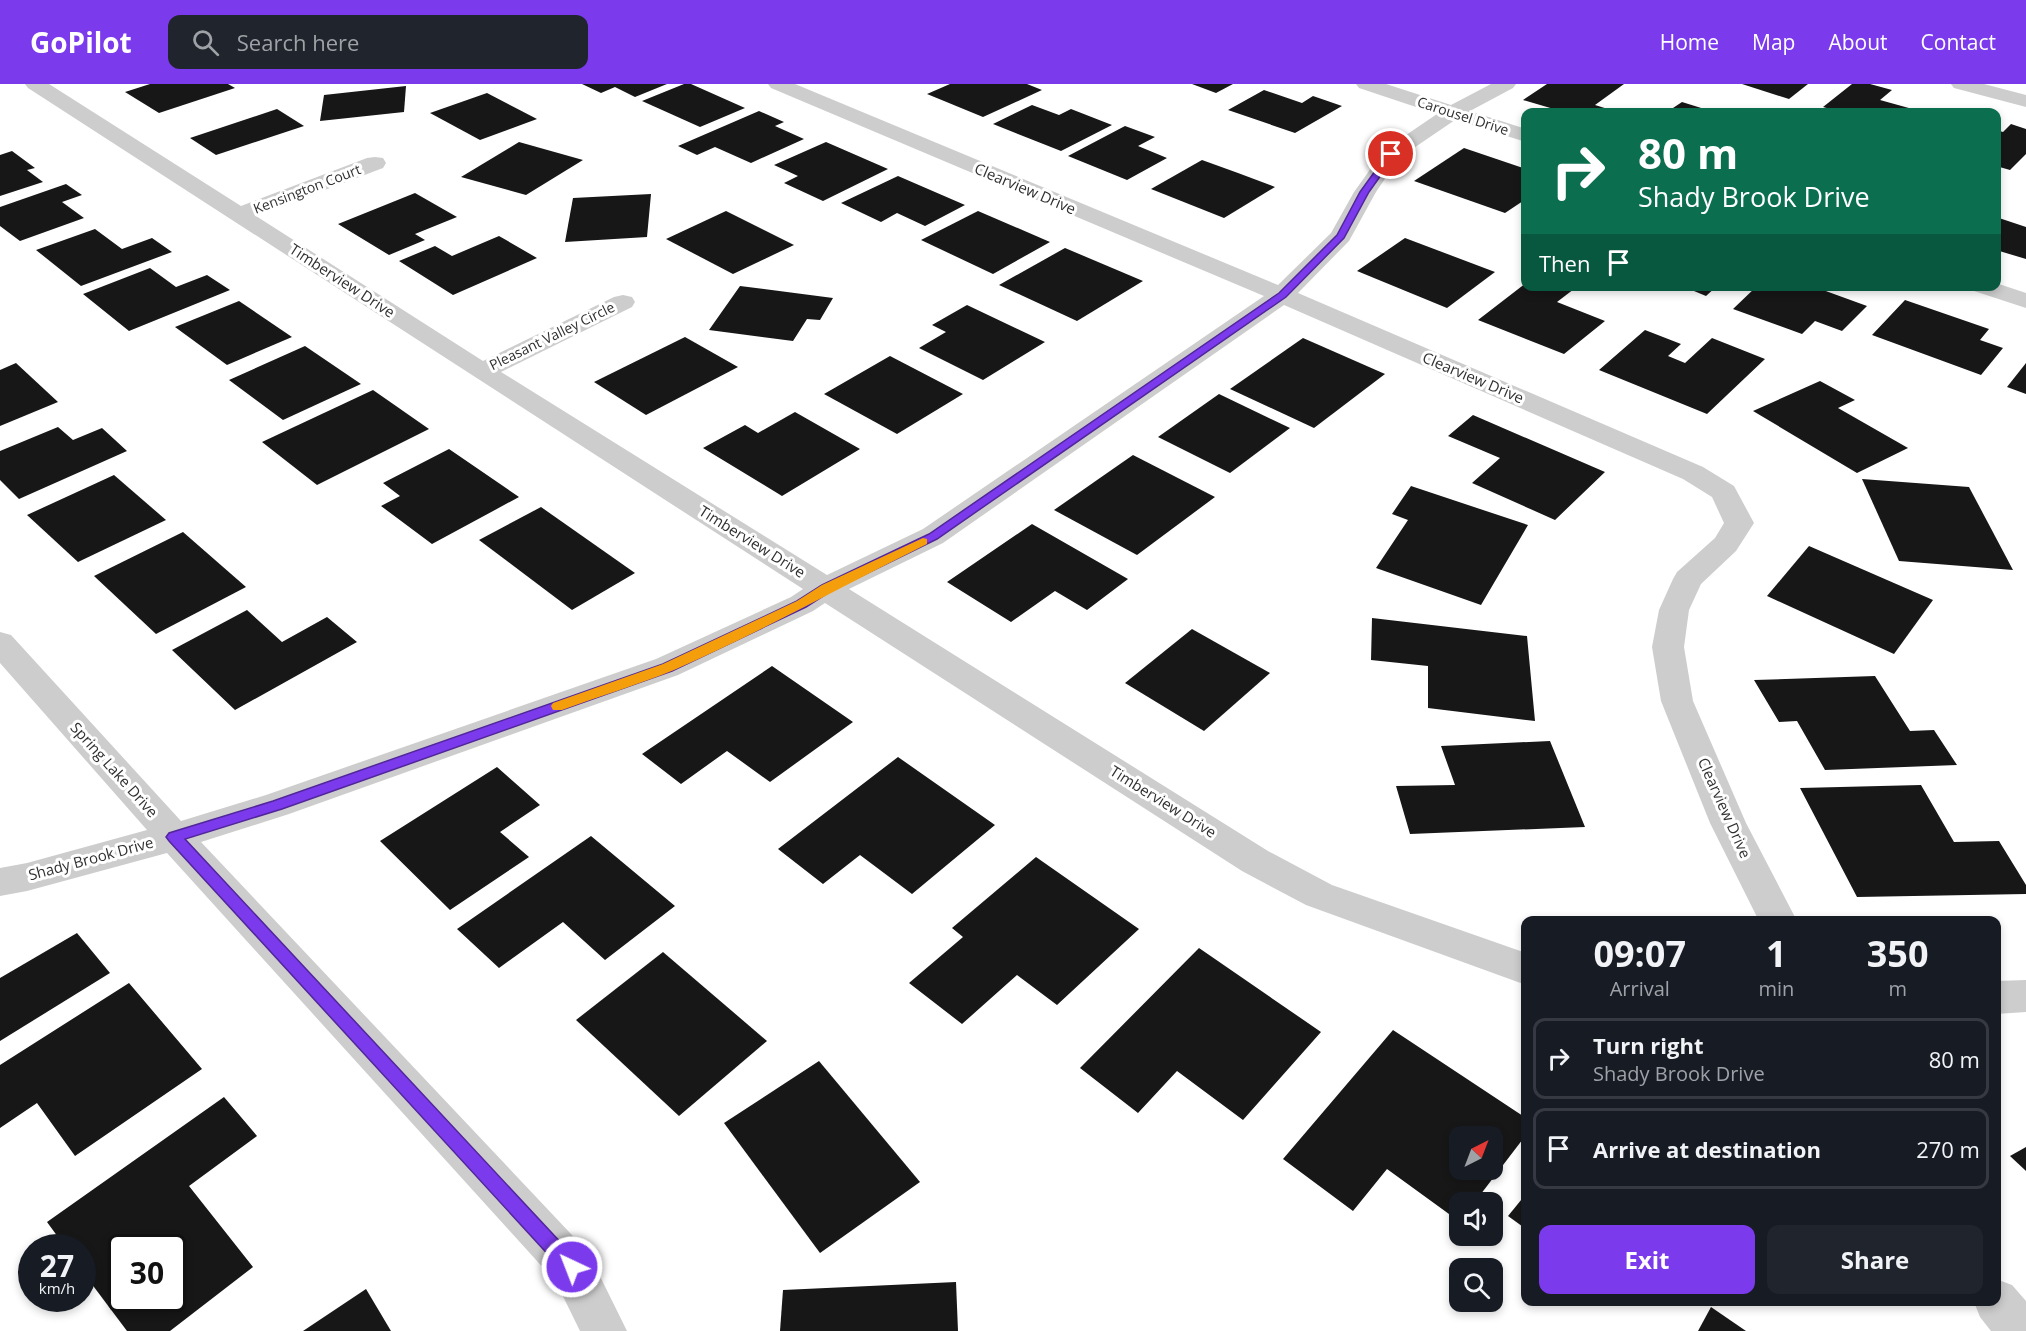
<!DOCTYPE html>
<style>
body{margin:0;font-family:"Open Sans",sans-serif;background:#20242c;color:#f1f3f6;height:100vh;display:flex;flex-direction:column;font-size:22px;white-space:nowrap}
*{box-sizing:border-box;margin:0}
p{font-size:20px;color:#9ea1a6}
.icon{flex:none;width:33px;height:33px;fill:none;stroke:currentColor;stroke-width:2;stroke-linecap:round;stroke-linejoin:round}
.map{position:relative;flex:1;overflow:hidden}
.drawer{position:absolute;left:1521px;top:832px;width:480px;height:390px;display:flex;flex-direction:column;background:#171b24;border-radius:12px;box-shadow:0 3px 9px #0003}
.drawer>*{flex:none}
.top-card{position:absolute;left:1521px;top:24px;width:480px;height:183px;border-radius:12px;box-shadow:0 3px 9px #0003;background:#0b6e4f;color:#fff;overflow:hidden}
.needle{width:39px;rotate:42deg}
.fabs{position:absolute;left:1449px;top:1042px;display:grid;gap:12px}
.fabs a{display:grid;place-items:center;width:54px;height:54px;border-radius:12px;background:#171b24;box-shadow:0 3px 9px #0003;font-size:30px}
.speed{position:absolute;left:18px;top:1150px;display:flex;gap:12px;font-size:30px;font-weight:700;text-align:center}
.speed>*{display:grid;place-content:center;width:78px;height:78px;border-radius:50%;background:#171b24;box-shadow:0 3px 9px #0003;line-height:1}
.speed small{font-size:15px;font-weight:400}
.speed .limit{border:3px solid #111;border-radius:9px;background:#fff;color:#111}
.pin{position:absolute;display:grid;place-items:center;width:51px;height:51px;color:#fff;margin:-26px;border:3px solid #fff;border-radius:50%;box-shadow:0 2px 6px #0007}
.me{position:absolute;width:66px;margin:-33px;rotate:317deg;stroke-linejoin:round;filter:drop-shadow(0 0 4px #0008)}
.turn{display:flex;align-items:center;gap:21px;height:126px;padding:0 18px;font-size:27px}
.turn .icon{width:78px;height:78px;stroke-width:2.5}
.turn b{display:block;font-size:42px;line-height:51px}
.then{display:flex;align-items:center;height:57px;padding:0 18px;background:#0003;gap:12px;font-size:22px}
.eta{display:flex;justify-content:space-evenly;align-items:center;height:102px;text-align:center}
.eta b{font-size:36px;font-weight:700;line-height:42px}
.button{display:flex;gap:12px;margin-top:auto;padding:12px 18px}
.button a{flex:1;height:69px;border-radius:12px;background:#7c3aed;color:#fff;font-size:24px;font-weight:700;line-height:69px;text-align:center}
.button a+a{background:#20242c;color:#f1f3f6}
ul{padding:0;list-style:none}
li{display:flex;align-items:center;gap:18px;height:81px;margin:0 12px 9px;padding:0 6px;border:3px solid #363941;border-radius:12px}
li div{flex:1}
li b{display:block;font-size:22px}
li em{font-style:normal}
header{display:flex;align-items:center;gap:36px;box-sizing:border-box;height:84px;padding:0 30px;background:#7c3aed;color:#fff}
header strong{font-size:28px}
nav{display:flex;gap:33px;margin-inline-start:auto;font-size:21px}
.search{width:420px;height:54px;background:#20242c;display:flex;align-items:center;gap:15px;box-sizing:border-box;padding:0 21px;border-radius:12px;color:#9ea1a6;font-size:22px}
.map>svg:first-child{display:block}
.building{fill:#171717;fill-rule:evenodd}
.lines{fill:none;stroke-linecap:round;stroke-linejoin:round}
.minor{fill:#cdcdcd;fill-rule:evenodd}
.route{fill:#7c3aed;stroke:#51269a;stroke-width:1.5}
.slow{fill:#f59e0b}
.labels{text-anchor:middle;stroke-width:6;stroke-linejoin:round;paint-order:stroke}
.far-street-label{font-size:14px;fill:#303030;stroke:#fff}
.street-label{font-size:15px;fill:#303030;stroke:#fff}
</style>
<header>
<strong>GoPilot</strong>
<div class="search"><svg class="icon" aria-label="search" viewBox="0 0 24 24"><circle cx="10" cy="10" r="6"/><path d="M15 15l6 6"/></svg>Search here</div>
<nav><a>Home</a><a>Map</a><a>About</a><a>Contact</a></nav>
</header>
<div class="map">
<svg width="2026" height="1247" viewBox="0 0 2026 1247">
<rect width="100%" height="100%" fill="#fff"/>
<g class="building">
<polygon points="150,0 228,0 235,4 159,29 125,8"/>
<polygon points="582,0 667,0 635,13 615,3 601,9"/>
<polygon points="684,0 691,0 745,24 700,43 642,17"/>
<polygon points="950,0 1027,0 1042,6 983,33 927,10"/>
<polygon points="1192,0 1233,0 1216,9"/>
<polygon points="1547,0 1624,0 1595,21 1611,26 1607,28 1564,28 1523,16"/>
<polygon points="1742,0 1808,0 1789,15"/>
<polygon points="1852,0 1870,0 1892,6 1880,16 1916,26 1913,28 1841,28 1823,23"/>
<polygon points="406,2 404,28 320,37 324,11"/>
<polygon points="1264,6 1302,19 1313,12 1342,22 1295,49 1228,26"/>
<polygon points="487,9 537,35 480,56 430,29"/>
<polygon points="1682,18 1714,28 1667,28"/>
<polygon points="1032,21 1059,31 1071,25 1112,41 1061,67 993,40"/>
<polygon points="277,25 304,42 216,71 190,54"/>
<polygon points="759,27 784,38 775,42 804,55 751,79 715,63 697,71 678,62"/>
<polygon points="2011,40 2026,45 2026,70 2010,86 1996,82 1996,46 2003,48"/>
<polygon points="1125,42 1155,53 1138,62 1167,74 1127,96 1068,72"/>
<polygon points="519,58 583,76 526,111 461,93"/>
<polygon points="826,58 888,85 823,117 784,99 798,92 774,81"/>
<polygon points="1464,64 1526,85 1526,115 1505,129 1414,97"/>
<polygon points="12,67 35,84 27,86 43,98 0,112 0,71"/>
<polygon points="1202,76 1238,89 1275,103 1224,134 1151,105"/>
<polygon points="898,92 965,121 925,142 897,129 881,138 841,119"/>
<polygon points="66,100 82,111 62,118 84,134 20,157 0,142 0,123"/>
<polygon points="415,109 457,133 415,150 425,156 389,171 338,140"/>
<polygon points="651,110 647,153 565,158 573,114"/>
<polygon points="726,127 794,161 733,190 666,155"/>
<polygon points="978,127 1050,158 993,190 921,156"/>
<polygon points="1999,134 2026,143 2026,175 1996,166 1996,137"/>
<polygon points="95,145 122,165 152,154 172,168 81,202 36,166"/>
<polygon points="499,152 537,174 453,211 399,177 435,162 452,172"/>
<polygon points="1405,154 1495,188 1447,224 1357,187"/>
<polygon points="1065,164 1143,197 1077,237 999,201"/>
<polygon points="150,184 176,203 207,191 230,206 129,247 83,210"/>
<polygon points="1526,199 1526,202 1566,202 1574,205 1557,218 1605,237 1564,270 1478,236"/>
<polygon points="740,202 833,214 820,236 807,235 793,257 709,246"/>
<polygon points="1682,202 1717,202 1706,212"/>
<polygon points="1757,202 1812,202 1867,222 1842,247 1815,237 1802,250 1733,225"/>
<polygon points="1905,216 1989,245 1980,256 2003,264 1981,291 1872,251"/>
<polygon points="239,217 292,253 227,281 175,243"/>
<polygon points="967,221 1045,258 983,296 919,264 946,248 932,241"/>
<polygon points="1645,246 1681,260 1668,272 1685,279 1712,254 1765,275 1707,330 1599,286"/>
<polygon points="685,253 738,283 646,331 594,298"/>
<polygon points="1303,254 1385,290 1314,344 1230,305"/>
<polygon points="305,262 361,300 283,336 229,296"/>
<polygon points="890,272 963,310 897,350 824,310"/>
<polygon points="16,279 58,318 0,342 0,286"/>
<polygon points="2026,279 2026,310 2007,303"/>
<polygon points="1820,297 1855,316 1838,324 1908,364 1857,389 1753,327"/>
<polygon points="373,306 429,345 317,401 262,358"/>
<polygon points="1219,310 1290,344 1230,389 1158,353"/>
<polygon points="795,328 860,365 782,412 703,364 745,341 758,349"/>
<polygon points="1473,331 1605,388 1555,436 1472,399 1500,374 1448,352"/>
<polygon points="58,343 73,356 102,344 127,367 19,415 0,396 0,367"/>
<polygon points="449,365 519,413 432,460 381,422 400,412 383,399"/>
<polygon points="1133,371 1215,413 1137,471 1054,426"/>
<polygon points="114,391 166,436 78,478 27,431"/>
<polygon points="1862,395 1969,403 2013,486 1899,477"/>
<polygon points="1411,402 1528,441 1481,521 1376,484 1408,436 1392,430"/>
<polygon points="541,423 635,489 572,526 479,456"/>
<polygon points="1032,440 1128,495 1087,526 1055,507 1011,538 947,498"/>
<polygon points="183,448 246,503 156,550 94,492"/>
<polygon points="1809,462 1933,516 1894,570 1767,512"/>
<polygon points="247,526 282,558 327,533 357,558 235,626 172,566"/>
<polygon points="1372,534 1527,552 1535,637 1428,624 1428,582 1371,576"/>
<polygon points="1192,545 1270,589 1204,647 1125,599"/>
<polygon points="772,582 853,638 770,698 727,667 681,700 642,670"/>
<polygon points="1875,592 1910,647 1934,646 1957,681 1825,686 1797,637 1779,638 1754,596"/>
<polygon points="1550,657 1585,743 1410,750 1396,702 1455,701 1441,662"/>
<polygon points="898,673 995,741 912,810 860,771 823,800 778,765"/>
<polygon points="497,683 540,721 500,748 529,773 450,826 380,757"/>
<polygon points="1921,701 1954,758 1999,757 2026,801 2026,810 1857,813 1800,704"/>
<polygon points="591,752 675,822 605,876 563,838 499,884 457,845"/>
<polygon points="1036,773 1139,845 1057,921 1017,891 962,940 909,899 963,853 952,844"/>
<polygon points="77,849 110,889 0,957 0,894"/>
<polygon points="1199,864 1321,948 1243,1036 1177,987 1138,1029 1080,984"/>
<polygon points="663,868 767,957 679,1032 576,936"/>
<polygon points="129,899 202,985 75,1072 37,1019 0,1044 0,981"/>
<path d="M 1393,946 L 1526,1034 L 1526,1051 L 1474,1119 L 1460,1119 L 1460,1138 L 1387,1085 L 1353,1127 L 1283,1075 ZM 1460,1053 L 1492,1053 L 1492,1086 L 1460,1086 Z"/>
<polygon points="819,977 920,1098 820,1169 724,1039"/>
<path d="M 224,1013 L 257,1052 L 189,1102 L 253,1183 L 170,1247 L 127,1247 L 82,1187 L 82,1164 L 66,1164 L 47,1138 ZM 122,1164 L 172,1164 L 172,1215 L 122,1215 Z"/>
<polygon points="2026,1063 2026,1087 2010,1072"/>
<polygon points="1526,1110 1526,1145 1508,1132"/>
<polygon points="956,1198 958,1247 780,1247 783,1206"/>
<polygon points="366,1205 391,1247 303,1247"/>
<polygon points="1711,1223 1746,1247 1698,1247"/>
</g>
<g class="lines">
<g class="minor">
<polygon points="25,0 49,0 241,122 367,74 375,73 383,74 386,79 383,84 256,132 483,277 614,213 623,211 632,213 635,218 632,223 501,288 827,491 923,445 1264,212 771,4 768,0 795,0 1278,201 1331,149 1354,108 1384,66 1437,30 1359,4 1356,0 1386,0 1451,21 1491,0 1516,0 1513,4 1470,27 1526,45 1526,58 1455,36 1399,74 1376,108 1349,157 1298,209 1703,383 1734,402 1754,439 1736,467 1701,500 1689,526 1684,563 1693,617 1746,739 1797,837 1759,837 1710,739 1661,617 1652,563 1659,526 1673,495 1677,488 1715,454 1724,439 1712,413 1683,395 1284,221 943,459 849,505 1268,767 1332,801 1526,869 1526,901 1306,821 1242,787 825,519 813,527 678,591 289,730 201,758 588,1168 627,1247 580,1247 556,1198 167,769 27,807 0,812 0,784 27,779 147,746 0,579 0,548 11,551 181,737 266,711 656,575 791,513 803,505 28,4"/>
<polygon points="1951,0 1984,0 2026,11 2026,23 1954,4"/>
<polygon points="1996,199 2026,209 2026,224 1974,207 1970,202 1996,202"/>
<polygon points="2026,896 2026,928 1996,930 1996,897"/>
<polygon points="1996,1195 2012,1201 2026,1217 2026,1247 1991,1247 1980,1233 1974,1218 1996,1218"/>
</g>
</g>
<polygon class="route" points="1388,69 1396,70 1369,108 1344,154 1286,213 937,455 831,507 806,523 672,587 282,725 185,755 578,1177 581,1183 578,1189 572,1192 565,1189 169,757 166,753 169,749 273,717 663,580 797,517 822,501 929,450 1279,209 1337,151 1360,108"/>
<path class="slow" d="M 923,454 L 927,455 L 927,460 C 842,502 761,548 674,586 C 638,601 599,612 562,626 L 553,626 L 551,622 L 553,619 L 663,580 L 797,517 L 822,501 Z"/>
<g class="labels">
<g class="far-street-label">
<text transform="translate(1463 32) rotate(18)" y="5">Carousel Drive</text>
<text transform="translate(307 105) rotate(-21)" y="5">Kensington Court</text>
<text transform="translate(552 252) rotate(-26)" y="5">Pleasant Valley Circle</text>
</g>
<g class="street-label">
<text transform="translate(1025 105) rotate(23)" y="5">Clearview Drive</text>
<text transform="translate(342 197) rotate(33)" y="5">Timberview Drive</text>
<text transform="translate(1473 294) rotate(23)" y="5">Clearview Drive</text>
<text transform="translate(752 458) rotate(32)" y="5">Timberview Drive</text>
<text transform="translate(114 686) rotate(48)" y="5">Spring Lake Drive</text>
<text transform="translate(1163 718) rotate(32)" y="5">Timberview Drive</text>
<text transform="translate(1724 724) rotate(66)" y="5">Clearview Drive</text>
<text transform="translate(91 775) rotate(-15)" y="5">Shady Brook Drive</text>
</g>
</g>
</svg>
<div class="fabs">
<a><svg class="needle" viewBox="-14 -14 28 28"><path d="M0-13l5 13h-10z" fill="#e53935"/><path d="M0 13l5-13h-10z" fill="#9ea1a6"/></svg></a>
<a><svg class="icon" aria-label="sound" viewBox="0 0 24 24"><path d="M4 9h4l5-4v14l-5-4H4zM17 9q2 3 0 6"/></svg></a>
<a><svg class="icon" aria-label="search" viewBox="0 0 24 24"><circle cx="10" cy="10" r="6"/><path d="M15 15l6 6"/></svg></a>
</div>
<div class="speed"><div>27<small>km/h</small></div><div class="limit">30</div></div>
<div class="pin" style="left:1391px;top:70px;background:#d93025"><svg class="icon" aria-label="arrive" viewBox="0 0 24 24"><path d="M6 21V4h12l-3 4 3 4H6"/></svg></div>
<svg class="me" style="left:572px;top:1183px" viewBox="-20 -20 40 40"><circle r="17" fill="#7c3aed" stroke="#fff" stroke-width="3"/><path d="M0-11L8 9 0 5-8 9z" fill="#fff"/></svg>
<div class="top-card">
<div class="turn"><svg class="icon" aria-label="right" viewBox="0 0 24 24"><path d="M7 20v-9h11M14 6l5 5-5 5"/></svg><div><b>80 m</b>Shady Brook Drive</div></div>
<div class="then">Then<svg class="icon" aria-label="arrive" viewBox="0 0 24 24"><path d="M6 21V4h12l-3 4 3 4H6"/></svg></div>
</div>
<section class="drawer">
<div class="eta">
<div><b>09:07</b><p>Arrival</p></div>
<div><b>1</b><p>min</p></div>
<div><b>350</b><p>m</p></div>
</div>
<ul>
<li><svg class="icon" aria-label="right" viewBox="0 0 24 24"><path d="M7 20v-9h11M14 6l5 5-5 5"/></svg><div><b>Turn right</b><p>Shady Brook Drive</p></div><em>80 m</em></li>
<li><svg class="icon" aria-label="arrive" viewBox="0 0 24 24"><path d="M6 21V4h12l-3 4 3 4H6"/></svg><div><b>Arrive at destination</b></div><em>270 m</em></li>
</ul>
<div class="button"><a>Exit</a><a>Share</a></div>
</section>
</div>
